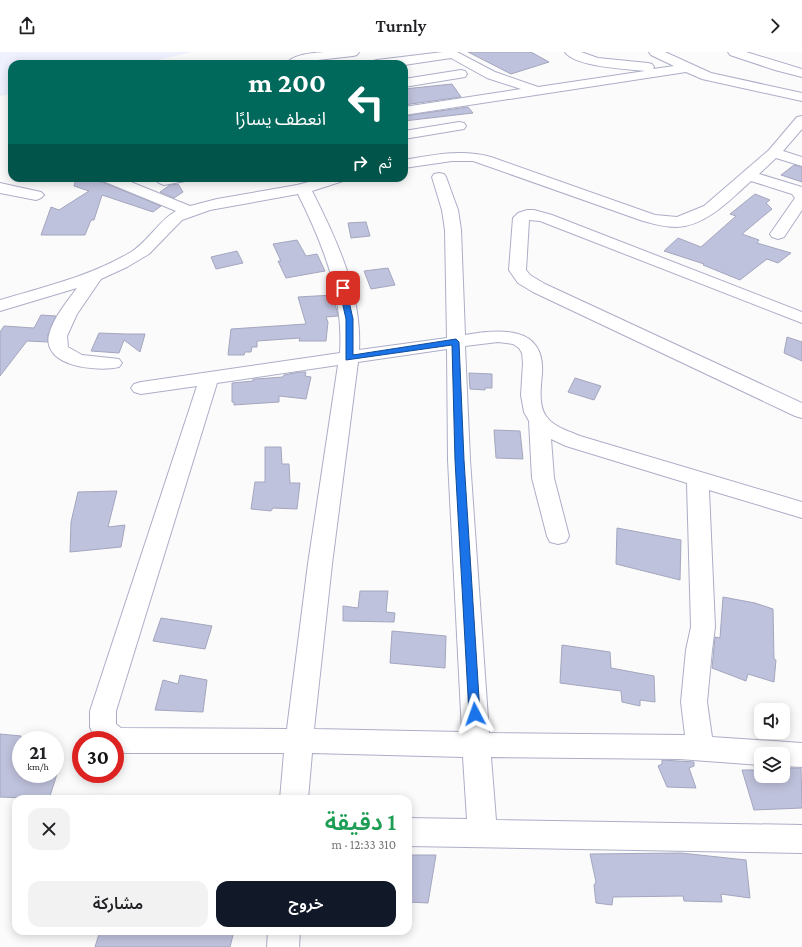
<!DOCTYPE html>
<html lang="ar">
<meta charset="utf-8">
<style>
body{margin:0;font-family:"Crimson Pro","Noto Sans Arabic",serif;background:#f2f2f2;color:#202124;direction:rtl;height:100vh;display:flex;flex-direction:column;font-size:15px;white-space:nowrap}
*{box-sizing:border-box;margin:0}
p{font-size:13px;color:#757577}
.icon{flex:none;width:22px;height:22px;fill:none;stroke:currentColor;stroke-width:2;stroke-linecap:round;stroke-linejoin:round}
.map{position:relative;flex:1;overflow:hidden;direction:ltr}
.side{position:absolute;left:12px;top:743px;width:400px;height:140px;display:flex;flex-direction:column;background:#fff;border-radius:12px;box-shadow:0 2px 10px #0003;direction:rtl}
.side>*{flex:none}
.top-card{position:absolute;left:8px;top:8px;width:400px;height:122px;border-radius:12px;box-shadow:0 2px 10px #0003;direction:rtl;background:#00695c;color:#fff;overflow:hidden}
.controls{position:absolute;left:754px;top:651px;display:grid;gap:8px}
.controls a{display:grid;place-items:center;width:36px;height:36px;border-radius:8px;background:#fff;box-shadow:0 2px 10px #0003;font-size:20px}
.speed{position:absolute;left:12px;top:679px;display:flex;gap:8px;font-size:20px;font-weight:700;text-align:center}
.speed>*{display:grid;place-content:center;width:52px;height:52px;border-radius:50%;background:#fff;box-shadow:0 2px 10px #0003;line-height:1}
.speed small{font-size:10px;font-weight:400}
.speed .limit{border:6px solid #d22;background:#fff;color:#111}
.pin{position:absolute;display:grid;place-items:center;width:34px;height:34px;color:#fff;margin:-17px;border-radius:8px;box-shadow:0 2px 6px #0006}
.me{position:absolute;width:44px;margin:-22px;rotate:356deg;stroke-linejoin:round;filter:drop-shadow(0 0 3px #0008)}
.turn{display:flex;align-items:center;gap:14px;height:84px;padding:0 16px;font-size:18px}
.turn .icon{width:52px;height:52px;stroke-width:2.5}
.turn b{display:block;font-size:28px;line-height:34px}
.then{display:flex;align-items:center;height:38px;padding:0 16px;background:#0003;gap:8px;font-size:15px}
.round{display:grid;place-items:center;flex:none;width:42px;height:42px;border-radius:12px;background:#f2f2f2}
.summary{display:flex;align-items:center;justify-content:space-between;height:68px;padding:0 16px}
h1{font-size:24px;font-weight:600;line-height:30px;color:#1e9e55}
.primary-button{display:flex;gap:8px;margin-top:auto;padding:8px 16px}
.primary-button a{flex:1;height:46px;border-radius:12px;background:#111827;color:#fff;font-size:16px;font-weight:600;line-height:46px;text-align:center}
.primary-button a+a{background:#f2f2f2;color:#202124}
header{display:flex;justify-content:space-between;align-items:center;height:52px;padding:0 16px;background:#fff;font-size:18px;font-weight:600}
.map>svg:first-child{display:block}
.built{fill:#f0f1ff}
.building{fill:#bfc2dc;stroke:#a4a6bf}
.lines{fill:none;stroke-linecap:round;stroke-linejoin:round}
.minor-casing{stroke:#acaec7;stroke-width:2}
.minor{fill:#fff;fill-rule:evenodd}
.route{fill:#1a73e8;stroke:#114b97}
</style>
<header><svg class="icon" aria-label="forward" viewBox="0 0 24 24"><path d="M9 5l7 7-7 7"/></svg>Turnly<svg class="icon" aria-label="share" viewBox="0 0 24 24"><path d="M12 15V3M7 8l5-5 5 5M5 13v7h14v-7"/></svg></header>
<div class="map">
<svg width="802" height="895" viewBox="0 0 802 895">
<rect width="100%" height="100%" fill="#fbfbfb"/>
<polygon class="built" points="0,0 192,0 140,12 12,12 12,42 0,44"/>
<g class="building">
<polygon points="468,0 531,0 549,10 511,22"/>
<polygon points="452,32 461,45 404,53 404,37"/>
<polygon points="468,55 473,61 404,69 404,64"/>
<polygon points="794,113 802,115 802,130 781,123"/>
<polygon points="76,126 102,130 161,154 153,160 102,143 94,168 91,168 85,183 41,183 51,155 59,158 89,139 74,134"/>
<polygon points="178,132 183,140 174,146 160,140 170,133"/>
<polygon points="755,142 770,148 766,151 772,157 742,182 759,188 757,191 791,201 778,211 767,207 740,228 703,213 704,212 664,199 678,186 701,195 736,164 730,162"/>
<polygon points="366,170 370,184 351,186 348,171"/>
<polygon points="297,188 306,204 317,202 325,219 286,226 278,209 281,209 273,192"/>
<polygon points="237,199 243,211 216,217 211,205"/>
<polygon points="388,216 395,233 371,237 364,219"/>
<polygon points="333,243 338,264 326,265 328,270 326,289 299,289 300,286 257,289 257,295 252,295 251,300 245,300 244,303 228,303 231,277 306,272 298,245"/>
<polygon points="41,263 56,264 48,283 48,290 27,289 0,324 0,280 4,274 34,276"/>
<polygon points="99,281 126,282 145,282 140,300 124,288 119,301 91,299"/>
<polygon points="787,285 802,290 802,309 784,301"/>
<polygon points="299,320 306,320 305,324 311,325 306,347 279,344 279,350 234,353 234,350 232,350 232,331 253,329 253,327 256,327 283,325 284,323"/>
<polygon points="469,321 492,322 492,336 485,336 485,338 470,337"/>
<polygon points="575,326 601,334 594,348 568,340"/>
<polygon points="494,378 520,379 523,407 496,406"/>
<polygon points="265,395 281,395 282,412 289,412 290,431 300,431 297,457 273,456 271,459 251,457 255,430 265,430"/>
<polygon points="117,439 108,475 125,473 121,495 70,500 71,470 78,440"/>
<polygon points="617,476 681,488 680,528 616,512"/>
<polygon points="360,539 388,539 386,560 395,561 394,570 343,569 343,554 358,556"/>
<polygon points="723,545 755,551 773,557 774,607 776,608 774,630 748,622 746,629 712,616 715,585 720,586"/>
<polygon points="161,566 212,574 205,597 153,589"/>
<polygon points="392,579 446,584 445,616 390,611"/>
<polygon points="562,593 610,600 611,616 654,624 655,650 640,648 640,654 622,650 621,639 560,631"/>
<polygon points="180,623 207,628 203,660 155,658 163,628 178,632"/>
<polygon points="0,682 21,684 21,722 57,722 49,747 0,745"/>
<polygon points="662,708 694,710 694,714 689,716 696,736 667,735 658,714 662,712"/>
<polygon points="754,714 761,714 761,724 783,724 783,716 801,716 802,756 754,758 742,718 755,718"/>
<polygon points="681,801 746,808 750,846 721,842 722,850 684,849 683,844 613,845 612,853 596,851 594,833 596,830 590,802"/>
<polygon points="408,803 436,803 428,851 408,850"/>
<polygon points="100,879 234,879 230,895 95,895"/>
</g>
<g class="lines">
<g class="minor-casing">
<g id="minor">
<path d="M 324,0 L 359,0 L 357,3 L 353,4 L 309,9 L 303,12 L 286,12 C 293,2 313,1 324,0 Z"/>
<path d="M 443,0 L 457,0 L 495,20 L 538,35 L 645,19 C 627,17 575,15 565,0 L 581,0 L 598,6 L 648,11 L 652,12 L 654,15 L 653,17 L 674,14 L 651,3 L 649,0 L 665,0 L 711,21 L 802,41 L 802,49 L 702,27 L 686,20 L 404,63 L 404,55 L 521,37 L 487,26 L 451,6 L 404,13 L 371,12 L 373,9 L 377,8 Z"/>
<polygon points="728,0 746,0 802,17 802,25 775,18 730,3"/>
<polygon points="461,18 465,19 467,22 465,25 404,35 404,27"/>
<path d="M 802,64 L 802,77 L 783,99 L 802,105 L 802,114 L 776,106 L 759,122 L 802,135 L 802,158 L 784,185 L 778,187 L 772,185 L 770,182 L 795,146 L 792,142 L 751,129 C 731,147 706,174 677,175 C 665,175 654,172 643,169 L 473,109 L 452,109 L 404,116 L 404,108 C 434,103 461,97 491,105 L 655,163 L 677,165 L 704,154 L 769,98 L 797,65 Z"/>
<polygon points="459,70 464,71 466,74 464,77 404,87 404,79"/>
<path d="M 439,121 L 444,122 L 446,125 L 458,158 L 461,178 L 465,283 C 499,277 545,273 542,321 C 541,334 538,353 546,364 C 553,375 569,379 580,384 L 802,450 L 802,466 L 709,438 L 715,575 L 712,598 L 707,650 L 712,685 L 802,691 L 802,715 L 783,714 L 783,702 L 761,702 L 761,713 L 679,707 L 491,705 L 496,768 L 802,773 L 802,801 L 408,794 L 408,766 L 467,767 L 463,705 L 312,701 L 308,747 L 280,747 L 284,701 L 122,701 L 115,699 L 115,688 L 95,687 L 90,675 L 90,659 L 197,334 L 141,342 L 134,340 L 131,336 L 134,332 L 141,330 L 340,301 C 344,245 323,192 298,142 L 210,158 L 182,168 L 149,202 L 127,215 L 101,227 L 77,262 L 67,284 L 68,295 L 82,303 L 119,307 L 122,311 L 119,315 C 98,320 42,315 49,283 C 53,266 67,250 77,236 L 0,259 L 0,248 C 44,235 91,224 131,200 C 149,189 158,169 176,159 L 103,129 L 101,126 L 121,126 L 190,154 L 217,147 L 297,133 L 324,126 L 345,126 L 343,129 L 312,139 C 337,188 362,242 359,298 L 447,286 L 445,178 L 442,158 L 432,125 L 434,122 ZM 498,290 L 513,292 L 519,296 L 522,301 L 523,311 L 521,343 L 524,360 L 529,369 L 532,426 L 547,484 L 550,490 L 558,492 L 566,490 L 569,484 L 554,426 L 551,387 L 566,394 L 687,431 L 691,575 L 686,598 L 681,650 L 685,683 L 489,681 L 470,408 L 465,294 ZM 447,297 L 448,408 L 462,680 L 314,677 L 332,512 L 358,310 ZM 338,313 L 308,512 L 287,677 L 121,676 L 116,672 L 116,659 L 217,331 Z"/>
<polygon points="158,126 187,126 185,129 164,133 159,131 156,128"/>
<polygon points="0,131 41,140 44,143 41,146 36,148 0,141"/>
<polygon points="527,158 534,158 552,163 802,260 802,271 540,169 529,168 526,218 530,223 545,232 802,351 802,366 795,364 533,240 518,231 509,218 513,166 518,161"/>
<polygon points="268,879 300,879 299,895 267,895"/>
</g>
</g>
<use href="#minor" class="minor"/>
</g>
<polygon class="route" points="343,234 346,236 353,267 353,303 456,287 459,290 464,408 480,662 479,665 475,667 471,665 469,662 455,408 452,293 346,308 346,267 339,236"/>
</svg>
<div class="controls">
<a><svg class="icon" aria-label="sound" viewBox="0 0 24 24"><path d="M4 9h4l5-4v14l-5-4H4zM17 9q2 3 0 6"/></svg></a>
<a><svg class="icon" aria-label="layers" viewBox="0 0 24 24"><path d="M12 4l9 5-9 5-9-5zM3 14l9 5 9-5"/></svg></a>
</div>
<div class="speed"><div>21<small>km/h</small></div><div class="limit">30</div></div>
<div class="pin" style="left:343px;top:236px;background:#d93025"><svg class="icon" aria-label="arrive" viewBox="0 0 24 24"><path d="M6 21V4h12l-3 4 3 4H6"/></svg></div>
<svg class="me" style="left:475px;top:662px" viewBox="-20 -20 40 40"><path d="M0-17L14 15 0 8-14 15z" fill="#1a73e8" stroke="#fff" stroke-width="4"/></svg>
<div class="top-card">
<div class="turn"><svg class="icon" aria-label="left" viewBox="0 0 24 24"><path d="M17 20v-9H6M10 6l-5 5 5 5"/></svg><div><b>200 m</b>انعطف يسارًا</div></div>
<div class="then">ثم<svg class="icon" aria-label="right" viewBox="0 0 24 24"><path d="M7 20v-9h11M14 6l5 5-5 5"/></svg></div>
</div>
<section class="side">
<div class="summary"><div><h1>1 دقيقة</h1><p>310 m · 12:33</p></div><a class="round"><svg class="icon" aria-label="close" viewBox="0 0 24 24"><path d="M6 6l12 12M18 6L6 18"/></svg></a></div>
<div class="primary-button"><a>خروج</a><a>مشاركة</a></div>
</section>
</div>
